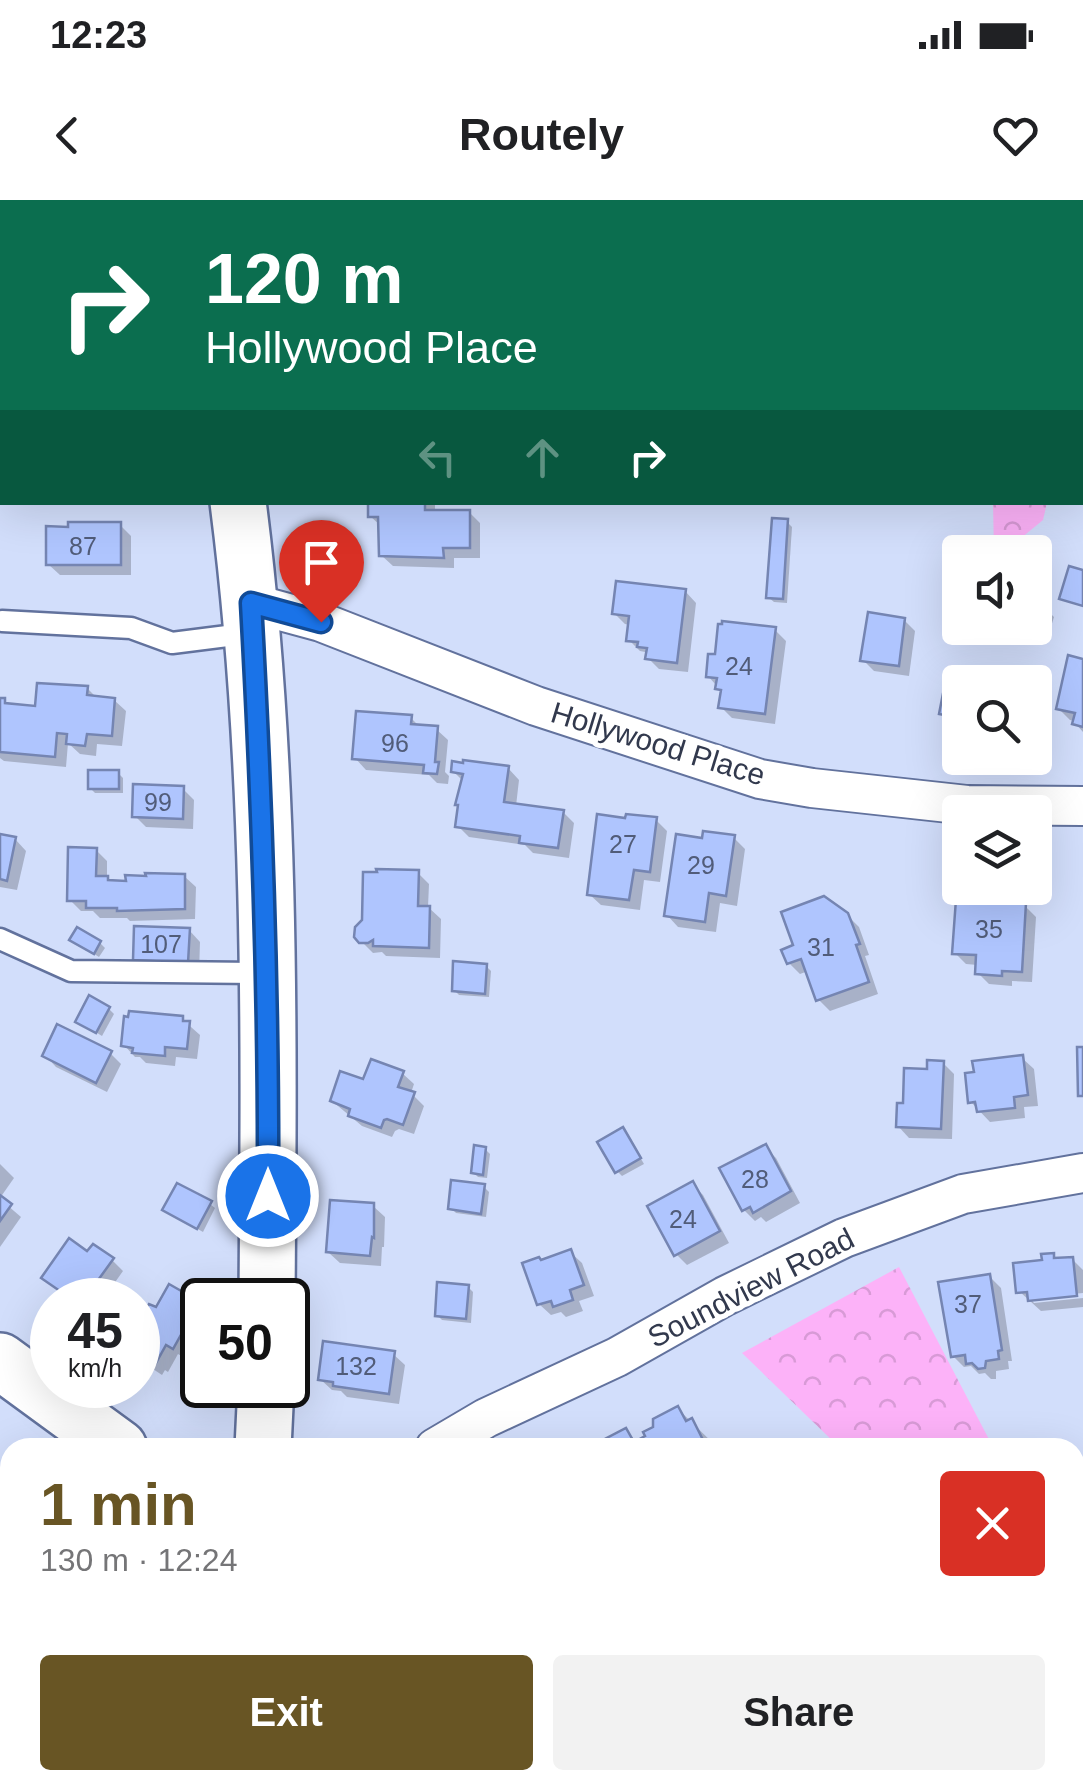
<!DOCTYPE html>
<meta charset="utf-8">
<style>
body{margin:0;font-family:Helvetica,sans-serif;background:#f2f2f2;color:#202124;height:100vh;display:flex;flex-direction:column;font-size:38px;white-space:nowrap}
*{box-sizing:border-box;margin:0}
p{font-size:32px;color:#757577}
.icon{flex:none;width:55px;height:55px;fill:none;stroke:currentColor;stroke-width:2;stroke-linecap:round;stroke-linejoin:round}
.map{position:relative;flex:1;overflow:hidden}
.side{position:absolute;left:0px;top:1238px;width:1085px;height:352px;display:flex;flex-direction:column;background:#fff;border-radius:30px 30px 0 0;box-shadow:0 10px 40px #0002}
.side>*{flex:none}
.banner{position:absolute;left:0px;top:0px;width:1085px;height:305px;box-shadow:0 10px 40px #0002;background:#0b6e4f;color:#fff;overflow:hidden}
.fabs{position:absolute;left:942px;top:335px;display:grid;gap:20px}
.fabs a{display:grid;place-items:center;width:110px;height:110px;border-radius:10px;background:#fff;box-shadow:0 10px 40px #0002;font-size:50px}
.speed{position:absolute;left:30px;top:1078px;display:flex;gap:20px;font-size:50px;font-weight:700;text-align:center}
.speed>*{display:grid;place-content:center;width:130px;height:130px;border-radius:50%;background:#fff;box-shadow:0 10px 40px #0002;line-height:1}
.speed small{font-size:25px;font-weight:400}
.speed .limit{border:5px solid #111;border-radius:15px;background:#fff;color:#111}
.pin{position:absolute;display:grid;place-items:center;width:85px;height:85px;color:#fff;margin:-102px -42px;border-radius:50% 50% 50% 0;rotate:-45deg;box-shadow:0 0 10px #0007}
.pin .icon{rotate:45deg}
.me{position:absolute;width:110px;margin:-55px;rotate:0deg;stroke-linejoin:round;filter:drop-shadow(0 0 8px #0008)}
.turn{display:flex;align-items:center;gap:35px;height:210px;padding:0 40px;font-size:45px}
.turn .icon{width:130px;height:130px;stroke-width:2.5}
.turn b{display:block;font-size:70px;line-height:85px}
.lanes{display:flex;align-items:center;height:95px;padding:0 40px;background:#0003;justify-content:center;gap:50px;direction:ltr}
.lanes .off{opacity:.35}
.round{display:grid;place-items:center;flex:none;width:105px;height:105px;border-radius:10px;background:#f2f2f2}
.headline{display:flex;align-items:center;justify-content:space-between;height:170px;padding:0 40px}
h1{font-size:60px;font-weight:700;line-height:75px;color:#685524}
.primary-button{display:flex;gap:20px;margin-top:auto;padding:20px 40px}
.primary-button a{flex:1;height:115px;border-radius:10px;background:#685524;color:#fff;font-size:40px;font-weight:700;line-height:115px;text-align:center}
.primary-button a+a{background:#f2f2f2;color:#202124}
.status{display:flex;justify-content:space-between;align-items:center;height:70px;padding:0 50px;background:#fff;direction:ltr}
.status svg{height:28px;fill:currentColor}
header{display:flex;justify-content:space-between;align-items:center;height:130px;padding:0 40px;background:#fff;font-size:45px;font-weight:700}
.map>svg:first-child{display:block}
.forest{fill:url(#forest-crowns)}
.pitch{fill:#fcb2f8}
.shadow{fill:#0003}
.building{fill:#afc5fe;stroke:#7585b2;stroke-width:2.5}
.lines{fill:none;stroke-linecap:round;stroke-linejoin:round}
.service-casing{stroke:#62729d;stroke-width:25}
.minor-casing{stroke:#62729d;stroke-width:42}
.secondary-casing{stroke:#62729d;stroke-width:60}
.service{stroke:#fff;stroke-width:20}
.minor{stroke:#fff;stroke-width:38}
.secondary{stroke:#fff;stroke-width:55}
.route-casing{stroke:#114b97;stroke-width:25}
.route{stroke:#1a73e8;stroke-width:18}
.labels{text-anchor:middle;stroke-width:10;stroke-linejoin:round;paint-order:stroke}
.number-label{font-size:25px;fill:#515c79}
.street-label{font-size:30px;fill:#32394d;stroke:#fff}
</style>
<div class="status"><b>12:23</b><svg viewBox="0 0 49 12"><path d="M0 12V9h3v3zM5 12V6h3v6zM10 12V3h3v9zM15 12V0h3v12zM26 1h20v11H26zM47 4h2v5h-2z"/></svg></div>
<header><svg class="icon" aria-label="back" viewBox="0 0 24 24"><path d="M15 5l-7 7 7 7"/></svg>Routely<svg class="icon" aria-label="heart" viewBox="0 0 24 24"><path d="M12 20l-8-8c-3-5 5-10 8-4 3-6 11-1 8 4z"/></svg></header>
<div class="map">
<svg width="1083" height="1588" viewBox="0 0 1083 1588">
<defs>
<pattern id="forest-crowns" width="20" height="18" patternUnits="userSpaceOnUse" patternTransform="scale(2.5)"><rect width="20" height="18" fill="#fcb2f8"/><path d="M2 6a3 3 0 1 1 6 0M12 15a3 3 0 1 1 6 0" fill="none" stroke="#d89ad6"/></pattern>
</defs>
<rect width="100%" height="100%" fill="#d2defb"/>
<g class="forest">
<polygon points="993,303 993,302 1047,303 1043,320 1004,352 994,352"/>
<polygon points="899,1067 993,1247 839,1247 742,1153"/>
<polygon points="1075,1266 1083,1268 1083,1483 1075,1475"/>
</g>
<polygon class="pitch" points="672,1580 806,1580 816,1588 683,1588"/>
<g class="shadow">
<polygon points="284,0 364,0 365,2 284,2"/>
<polygon points="520,0 725,0 725,2 535,2"/>
<polygon points="370,302 435,302 435,313 469,312 480,323 480,358 454,358 454,368 393,366 381,355 381,326 370,316"/>
<polygon points="787,322 792,327 787,403 774,402 768,397"/>
<polygon points="120,325 131,336 131,375 60,375 48,364"/>
<polygon points="685,391 696,403 688,472 659,469 648,458 645,452 640,451 629,440 630,425 625,424 614,413"/>
<polygon points="1035,408 1049,412 1054,417 1046,443 1023,437 1018,432 1019,428 1035,428"/>
<polygon points="904,420 915,431 909,476 874,471 863,460"/>
<polygon points="775,430 786,441 775,524 732,518 721,507 723,493 708,476"/>
<polygon points="1083,461 1083,532 1075,523 1075,521 1070,520 1059,509"/>
<polygon points="949,476 981,482 960,482 960,526 953,524 942,513"/>
<polygon points="87,488 98,499 114,500 126,511 122,546 97,544 96,556 80,554 68,543 66,567 4,561 0,558 0,500 4,500 10,506 37,509"/>
<polygon points="411,518 420,527 436,529 448,540 445,572 449,576 448,584 437,583 429,575 366,570 355,558"/>
<polygon points="508,568 519,580 516,606 563,612 574,623 569,658 533,653 525,645 469,637 458,626 464,582 453,571"/>
<polygon points="118,573 123,578 123,593 95,593 90,588"/>
<polygon points="183,589 194,600 193,629 146,627 135,616"/>
<polygon points="656,620 667,631 660,682 644,680 640,710 601,705 589,694"/>
<polygon points="0,636 15,639 26,651 17,690 0,687"/>
<polygon points="734,638 745,649 737,706 720,703 716,732 678,727 667,715 704,640"/>
<polygon points="96,650 107,661 107,679 111,683 184,676 196,687 195,719 130,721 127,718 100,718 93,711 81,711 70,700"/>
<polygon points="418,673 429,684 428,707 441,719 440,758 386,756 382,752 373,753 356,736"/>
<polygon points="1024,705 1036,717 1032,782 1012,781 1012,786 989,784 978,773 978,765 966,764 955,753"/>
<polygon points="847,715 859,727 869,755 865,756 878,794 830,811 819,800 808,771 800,774 789,763"/>
<polygon points="189,730 200,742 199,773 146,771 135,759"/>
<polygon points="72,740 100,743 105,748 99,757"/>
<polygon points="486,766 491,771 489,797 459,795 454,790"/>
<polygon points="109,809 114,814 102,836 78,821"/>
<polygon points="182,819 200,835 197,859 176,857 175,866 146,863 140,857 135,857 124,845"/>
<polygon points="110,853 121,864 107,892 56,867 45,855"/>
<polygon points="1022,858 1034,869 1038,906 1024,907 1025,918 990,922 971,902"/>
<polygon points="943,863 954,874 952,939 909,938 898,926 906,906 929,872"/>
<polygon points="402,873 414,884 411,893 424,906 414,934 399,929 395,931 392,937 362,926 332,901 365,883"/>
<polygon points="627,935 644,964 622,976 617,971"/>
<polygon points="765,947 776,958 800,1003 766,1022 761,1017 755,1021 744,1010"/>
<polygon points="485,949 490,954 487,978 478,977 473,972"/>
<polygon points="0,964 14,978 0,998"/>
<polygon points="692,984 703,995 729,1043 687,1065 676,1054"/>
<polygon points="484,987 489,992 486,1017 456,1013 451,1008"/>
<polygon points="0,999 21,1017 0,1047"/>
<polygon points="210,1004 215,1008 203,1032 165,1010"/>
<polygon points="373,1006 385,1017 384,1047 382,1047 381,1066 340,1063 328,1052"/>
<polygon points="570,1052 582,1063 594,1096 579,1101 583,1111 566,1117 561,1112 551,1115 539,1104 541,1063"/>
<polygon points="88,1055 112,1060 123,1071 106,1095 111,1100 72,1100 44,1077"/>
<polygon points="1053,1056 1058,1061 1072,1059 1083,1070 1083,1093 1030,1098 1034,1103 1083,1098 1083,1107 1041,1111 1019,1091"/>
<polygon points="990,1077 1001,1088 1012,1161 1008,1161 1009,1169 996,1171 996,1179 991,1179 985,1173 979,1174 971,1166 964,1167 953,1156"/>
<polygon points="468,1087 473,1092 471,1123 442,1120 437,1115"/>
<polygon points="188,1098 200,1110 202,1128 185,1158 178,1154 168,1172 165,1170 162,1175 138,1159 138,1139 157,1111"/>
<polygon points="393,1154 405,1165 399,1204 347,1197 341,1191 332,1190 320,1179"/>
<polygon points="678,1209 718,1248 605,1248 626,1231 637,1242"/>
<polygon points="0,1315 10,1319 10,1400 0,1396"/>
</g>
<g class="building">
<polygon points="281,0 356,0 356,2 282,2"/>
<polygon points="596,0 713,0 712,2 596,2"/>
<polygon points="368,302 425,302 425,310 470,310 470,348 443,348 444,358 379,356 378,317 368,317"/>
<polygon points="772,318 788,319 783,399 766,398"/>
<polygon points="68,322 121,322 121,365 46,365 46,326 68,327"/>
<polygon points="1069,366 1083,370 1083,406 1059,399"/>
<polygon points="616,381 686,389 677,463 645,459 647,448 637,447 638,442 626,441 629,416 612,414"/>
<polygon points="1035,405 1050,410 1041,440 1015,432 1017,428 1035,428"/>
<polygon points="868,412 905,418 899,466 860,461"/>
<polygon points="722,421 776,427 765,514 718,508 721,490 715,489 717,478 706,477 708,454 715,454 718,424 722,424"/>
<polygon points="1068,455 1083,459 1083,527 1072,524 1075,513 1056,509"/>
<polygon points="947,473 993,482 960,482 960,518 939,514"/>
<polygon points="37,483 88,486 87,495 115,498 112,536 87,534 85,546 66,544 67,534 57,533 55,557 0,552 0,498 5,498 5,503 35,506"/>
<polygon points="356,511 412,515 411,524 438,526 435,562 439,562 437,574 423,573 424,565 352,559"/>
<polygon points="463,560 509,566 504,602 564,610 558,648 519,643 520,636 455,627 458,605 455,605 463,574 451,572 452,561 463,563"/>
<rect x="88" y="570" width="31" height="19"/>
<polygon points="133,584 184,586 183,619 132,617"/>
<polygon points="597,614 625,618 626,614 657,617 650,672 634,670 629,700 587,695"/>
<polygon points="703,631 735,635 726,696 709,693 705,722 664,716 676,634 702,638"/>
<polygon points="0,634 16,637 7,681 0,679"/>
<polygon points="68,647 97,648 96,676 108,676 108,680 126,681 125,675 146,676 145,673 185,674 185,709 117,711 117,708 86,708 86,701 67,701"/>
<polygon points="376,669 419,670 418,706 430,706 429,748 373,746 373,740 368,743 359,743 354,737 355,727 362,720 363,672 377,672"/>
<polygon points="824,696 848,713 860,744 856,745 869,782 816,801 801,759 787,764 781,750 793,745 781,712"/>
<polygon points="976,698 1026,703 1022,772 1002,771 1002,776 975,774 976,755 952,754 956,699 977,701"/>
<polygon points="134,726 190,728 188,763 133,760"/>
<polygon points="77,727 101,741 94,754 69,740"/>
<polygon points="453,761 487,764 485,794 452,791"/>
<polygon points="89,795 110,807 96,833 75,822"/>
<polygon points="129,811 183,816 183,821 190,821 187,849 165,847 165,856 132,853 133,848 121,846 124,816 128,817"/>
<polygon points="57,824 112,851 96,883 42,856"/>
<polygon points="1077,847 1083,847 1083,896 1078,896"/>
<polygon points="1023,855 1028,895 1014,897 1015,908 977,912 975,902 968,903 965,873 974,872 972,861"/>
<polygon points="371,859 404,871 398,887 415,892 403,925 387,919 384,920 381,928 348,916 350,909 330,901 340,871 363,879"/>
<polygon points="927,860 944,861 941,929 896,927 897,903 903,903 904,868 927,869"/>
<polygon points="623,927 641,958 615,973 597,942"/>
<polygon points="766,944 791,991 753,1013 750,1007 742,1011 719,968"/>
<polygon points="474,945 486,947 483,975 471,973"/>
<polygon points="451,980 485,984 481,1014 448,1009"/>
<polygon points="693,981 720,1031 674,1056 647,1006"/>
<polygon points="177,983 212,1001 197,1029 162,1010"/>
<polygon points="0,995 12,1004 0,1021"/>
<polygon points="330,1000 374,1003 374,1038 372,1037 370,1056 326,1052"/>
<polygon points="69,1038 87,1051 93,1044 114,1058 96,1083 102,1087 92,1100 73,1100 41,1078"/>
<polygon points="571,1049 584,1085 570,1090 573,1100 553,1107 551,1101 537,1105 522,1063 539,1057 541,1060"/>
<polygon points="1054,1053 1054,1058 1073,1057 1077,1096 1028,1101 1027,1092 1016,1093 1013,1063 1042,1060 1041,1054"/>
<polygon points="990,1074 1002,1150 998,1151 999,1159 986,1161 985,1168 978,1169 972,1163 966,1164 965,1155 951,1157 938,1082"/>
<polygon points="437,1082 469,1085 466,1119 435,1116"/>
<polygon points="169,1084 190,1096 192,1115 173,1149 166,1145 156,1163 153,1161 151,1165 138,1158 138,1134 142,1126 138,1123 149,1104 156,1107"/>
<polygon points="323,1141 395,1151 389,1194 333,1186 333,1182 318,1180"/>
<polygon points="678,1206 686,1221 692,1218 707,1248 602,1248 599,1242 626,1228 634,1242 645,1236 643,1232 653,1227 653,1219"/>
<polygon points="0,1313 10,1317 10,1367 0,1391"/>
<polygon points="0,1460 10,1463 10,1480 0,1477"/>
<polygon points="1075,1541 1083,1546 1083,1588 1047,1588 1054,1582 1053,1580 1075,1580"/>
<polygon points="325,1580 367,1580 375,1585 373,1588 336,1588"/>
</g>
<g class="lines">
<g class="service-casing">
<g id="service">
<polyline points="2,421 131,428 172,443 251,433"/>
<polyline points="0,739 71,771 264,773"/>
</g>
</g>
<g class="minor-casing">
<g id="minor">
<polyline points="422,0 422,2"/>
<polyline points="816,2 817,0"/>
<polyline points="251,403 321,422 536,506 760,579 812,588 967,605 1083,606"/>
<polyline points="435,1248 486,1218 617,1157 725,1096 844,1038 963,994 1083,973"/>
<polyline points="872,1580 879,1588"/>
<polyline points="248,1588 255,1580"/>
<polyline points="952,1588 961,1580"/>
</g>
</g>
<g class="secondary-casing">
<g id="secondary">
<polyline points="196,0 196,2"/>
<path d="M 238,302 C 272,566 269,834 267,1100"/>
<polyline points="0,1161 119,1248"/>
<polyline points="263,1248 266,1185"/>
<polyline points="559,1580 570,1588"/>
</g>
</g>
<use href="#service" class="service"/>
<use href="#minor" class="minor"/>
<use href="#secondary" class="secondary"/>
</g>
<g class="lines">
<g class="route-casing">
<path id="route" d="M 268,996 C 269,798 262,601 251,403 L 321,422"/>
</g>
<use href="#route" class="route"/>
</g>
<g class="labels">
<g class="number-label">
<text x="83" y="355">87</text>
<text x="739" y="475">24</text>
<text x="395" y="552">96</text>
<text x="158" y="611">99</text>
<text x="623" y="653">27</text>
<text x="701" y="674">29</text>
<text x="989" y="738">35</text>
<text x="161" y="753">107</text>
<text x="821" y="756">31</text>
<text x="755" y="988">28</text>
<text x="683" y="1028">24</text>
<text x="968" y="1113">37</text>
<text x="356" y="1175">132</text>
</g>
<g class="street-label">
<text transform="translate(658 544) rotate(17)" y="10">Hollywood Place</text>
<text transform="translate(751 1088) rotate(-27)" y="10">Soundview Road</text>
</g>
</g>
</svg>
<div class="fabs">
<a><svg class="icon" aria-label="sound" viewBox="0 0 24 24"><path d="M4 9h4l5-4v14l-5-4H4zM17 9q2 3 0 6"/></svg></a>
<a><svg class="icon" aria-label="search" viewBox="0 0 24 24"><circle cx="10" cy="10" r="6"/><path d="M15 15l6 6"/></svg></a>
<a><svg class="icon" aria-label="layers" viewBox="0 0 24 24"><path d="M12 4l9 5-9 5-9-5zM3 14l9 5 9-5"/></svg></a>
</div>
<div class="speed"><div>45<small>km/h</small></div><div class="limit">50</div></div>
<div class="pin" style="left:321px;top:422px;background:#d93025"><svg class="icon" aria-label="arrive" viewBox="0 0 24 24"><path d="M6 21V4h12l-3 4 3 4H6"/></svg></div>
<svg class="me" style="left:268px;top:996px" viewBox="-20 -20 40 40"><circle r="17" fill="#1a73e8" stroke="#fff" stroke-width="3"/><path d="M0-11L8 9 0 5-8 9z" fill="#fff"/></svg>
<div class="banner">
<div class="turn"><svg class="icon" aria-label="right" viewBox="0 0 24 24"><path d="M7 20v-9h11M14 6l5 5-5 5"/></svg><div><b>120 m</b>Hollywood Place</div></div>
<div class="lanes"><svg class="icon off" aria-label="left" viewBox="0 0 24 24"><path d="M17 20v-9H6M10 6l-5 5 5 5"/></svg><svg class="icon off" aria-label="ahead" viewBox="0 0 24 24"><path d="M12 20V5M6 11l6-6 6 6"/></svg><svg class="icon" aria-label="right" viewBox="0 0 24 24"><path d="M7 20v-9h11M14 6l5 5-5 5"/></svg></div>
</div>
<section class="side">
<div class="headline"><div><h1>1 min</h1><p>130 m · 12:24</p></div><a class="round" style="background:#d93025;color:#fff"><svg class="icon" aria-label="close" viewBox="0 0 24 24"><path d="M6 6l12 12M18 6L6 18"/></svg></a></div>
<div class="primary-button"><a>Exit</a><a>Share</a></div>
</section>
</div>
